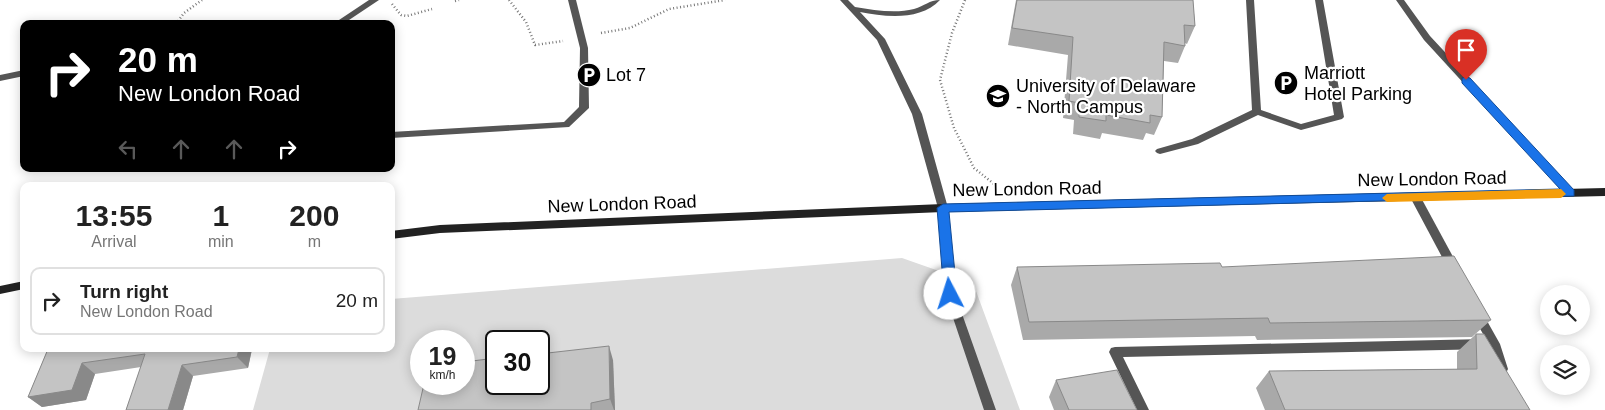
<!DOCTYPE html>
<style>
body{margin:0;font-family:Arial,sans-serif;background:#f6f6f6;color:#222;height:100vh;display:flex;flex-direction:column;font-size:19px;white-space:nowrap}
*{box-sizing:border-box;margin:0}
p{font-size:16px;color:#767676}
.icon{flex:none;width:28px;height:28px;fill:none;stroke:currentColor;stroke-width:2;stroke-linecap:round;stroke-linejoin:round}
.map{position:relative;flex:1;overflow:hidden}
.panel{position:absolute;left:20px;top:182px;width:375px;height:170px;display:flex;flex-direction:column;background:#fff;border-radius:10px;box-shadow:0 2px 12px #0003}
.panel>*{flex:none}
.guide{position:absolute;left:20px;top:20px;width:375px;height:152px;border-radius:10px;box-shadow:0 2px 12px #0003;background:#000;color:#fff;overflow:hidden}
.buttons{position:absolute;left:1540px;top:285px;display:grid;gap:10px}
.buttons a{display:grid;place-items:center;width:50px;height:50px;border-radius:50%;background:#fff;box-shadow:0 2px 12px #0003;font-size:25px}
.speed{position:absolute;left:410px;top:330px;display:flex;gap:10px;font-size:25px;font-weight:700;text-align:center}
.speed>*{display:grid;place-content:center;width:65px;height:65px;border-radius:50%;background:#fff;box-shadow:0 2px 12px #0003;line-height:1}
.speed small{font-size:12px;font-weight:400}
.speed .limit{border:2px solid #111;border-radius:8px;background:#fff;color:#111}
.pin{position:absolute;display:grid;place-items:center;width:42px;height:42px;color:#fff;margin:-51px -21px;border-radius:50% 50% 50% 0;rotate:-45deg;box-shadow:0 0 5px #0007}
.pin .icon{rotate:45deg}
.me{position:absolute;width:55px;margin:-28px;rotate:355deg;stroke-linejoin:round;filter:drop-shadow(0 0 4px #0008)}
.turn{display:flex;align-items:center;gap:18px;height:105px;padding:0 15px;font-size:22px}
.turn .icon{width:65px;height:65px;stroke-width:2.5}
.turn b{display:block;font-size:35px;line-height:42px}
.lanes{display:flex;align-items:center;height:48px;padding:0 15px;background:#0003;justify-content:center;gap:25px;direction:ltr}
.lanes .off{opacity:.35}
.eta{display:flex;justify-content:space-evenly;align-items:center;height:85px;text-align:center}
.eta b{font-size:30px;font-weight:700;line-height:35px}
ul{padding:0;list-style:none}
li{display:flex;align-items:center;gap:15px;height:68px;margin:0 10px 8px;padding:0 5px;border:2px solid #e0e0e0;border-radius:10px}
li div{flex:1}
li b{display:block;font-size:19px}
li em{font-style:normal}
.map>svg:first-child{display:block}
.green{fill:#dcdcdc;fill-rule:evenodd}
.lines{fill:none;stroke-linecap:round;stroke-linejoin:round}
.path-far1{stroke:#777;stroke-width:2.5;stroke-dasharray:1 2.5;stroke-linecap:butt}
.path{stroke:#777;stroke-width:3;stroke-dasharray:1 2.5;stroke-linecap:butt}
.lane{fill:#555;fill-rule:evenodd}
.street{fill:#555;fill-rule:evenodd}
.secondary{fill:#222;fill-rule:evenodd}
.wall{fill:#a9a9a9}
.shaded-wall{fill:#898989}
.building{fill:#c4c4c4;stroke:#898989}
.route{fill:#1a73e8;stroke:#114b97}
.slow{fill:#f59e0b}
.labels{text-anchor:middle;stroke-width:4.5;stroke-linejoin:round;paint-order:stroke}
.poi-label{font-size:18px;fill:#000;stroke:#fff;text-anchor:start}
.street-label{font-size:18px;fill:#000;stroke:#fff}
</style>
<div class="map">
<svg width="1605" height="410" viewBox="0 0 1605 410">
<rect width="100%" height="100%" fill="#fff"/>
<path class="green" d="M 902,258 L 973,283 L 1020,410 L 253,410 L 270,349 L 391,349 L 391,299 ZM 421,341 L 464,341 L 464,384 L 421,384 ZM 496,341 L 539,341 L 539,384 L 496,384 Z"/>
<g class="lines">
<g class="path-far1">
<polyline points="509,0 526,22 535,45 563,41"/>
<polyline points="965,0 952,33 940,80 954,128 974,168 994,184"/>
<polyline points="455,1 459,0"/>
<polyline points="392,4 401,15 407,16 432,9"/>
<polyline points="176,24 184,13 202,0"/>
<polyline points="601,33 630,28 669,9 725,0"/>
</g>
<polyline class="path" points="993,183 996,186"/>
<g class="lane">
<polygon points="369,0 379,0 343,24 333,24"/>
<polygon points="568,0 576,0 588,48 589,108 569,127 391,138 391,132 564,122 579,107 580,48"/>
<polygon points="1246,0 1254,0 1261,110 1301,124 1334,115 1315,0 1323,0 1344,117 1342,119 1301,130 1258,115 1198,144 1160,154 1157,153 1155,151 1157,149 1192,139 1252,110"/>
<polygon points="24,70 24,76 0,81 0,75"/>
<polygon points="1415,193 1419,194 1458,266 1459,269 1458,272 1454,273 1450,272 1410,197"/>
<polygon points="1478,310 1482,312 1500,344 1508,369 1506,373 1502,374 1498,373 1490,349 1123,357 1149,410 1137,410 1109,352 1111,348 1115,347 1486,339 1472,315 1474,312"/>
</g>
<g class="street">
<path d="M 840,0 L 848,0 L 855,7 C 874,10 895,14 914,9 C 925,6 929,0 940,0 C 920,21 886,17 860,12 L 885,39 L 922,114 L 948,208 L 955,294 L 996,410 L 984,410 L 945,294 L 938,208 L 912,114 L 877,40 Z"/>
<polygon points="1396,0 1404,0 1430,36 1573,190 1575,193 1573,196 1567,196 1424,40"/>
</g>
<g class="secondary">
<polygon points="1605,188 1605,196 943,212 440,233 391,239 391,231 440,225 943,204"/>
<polygon points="24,281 24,289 0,294 0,286"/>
</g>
</g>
<g class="wall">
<polygon points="1016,0 1193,0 1195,26 1187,44 1185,43 1185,46 1178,63 1164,61 1162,117 1154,135 1146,133 1143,140 1102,133 1100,139 1073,134 1074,120 1063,118 1068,55 1008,45"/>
<polygon points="1017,267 1222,267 1491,320 1472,337 1257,340 1255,336 1023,340 1011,285"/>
<polygon points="1476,334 1530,410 1265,410 1256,388 1269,371 1457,369 1457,352"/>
<polygon points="48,349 252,349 248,368 193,376 183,410 126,410 141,367 95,374 86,400 42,407 28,397"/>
<polygon points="613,360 615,410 418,410"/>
<polygon points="1056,380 1137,410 1054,410 1049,397"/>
</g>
<g class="shaded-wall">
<polygon points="609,346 613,360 615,410 614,410 610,399"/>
<polygon points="239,349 252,349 248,368 237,357"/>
<polygon points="82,363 95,374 86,400 42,407 28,397"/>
<polygon points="182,365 193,376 183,410 168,410"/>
</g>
<g class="building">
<polygon points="1017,0 1193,0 1195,26 1184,25 1185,46 1164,42 1162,117 1150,115 1150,123 1106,115 1106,121 1079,117 1079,103 1069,101 1073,37 1012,28"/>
<polygon points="1454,256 1491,320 1270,323 1268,318 1029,322 1017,267 1220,263 1222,267"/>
<polygon points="1476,334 1484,334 1530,410 1285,410 1269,371 1477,369"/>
<polygon points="609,346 610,399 591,403 591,410 418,410 424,384 464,384 464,362 496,358 496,384 539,384 539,354"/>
<polygon points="48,349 239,349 237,357 182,365 168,410 126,410 145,354 82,363 72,390 28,397"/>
<polygon points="1117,370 1137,410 1069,410 1056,380"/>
</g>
<polygon class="route" points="1466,77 1470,78 1574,190 1574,196 949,212 957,294 950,299 944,294 937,208 943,204 1560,189 1462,83 1462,78"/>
<polygon class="slow" points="1561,189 1566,194 1561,198 1387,202 1382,198 1387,194"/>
<defs>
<g id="parking-disc" transform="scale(1.25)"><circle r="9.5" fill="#000" stroke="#fff"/><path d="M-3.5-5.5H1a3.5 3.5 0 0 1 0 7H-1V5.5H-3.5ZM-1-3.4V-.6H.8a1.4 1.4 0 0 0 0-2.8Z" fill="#fff"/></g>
<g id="university-disc" transform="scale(1.25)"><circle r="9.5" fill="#000" stroke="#fff"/><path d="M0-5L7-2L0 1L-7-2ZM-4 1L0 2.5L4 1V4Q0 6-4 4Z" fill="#fff"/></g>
</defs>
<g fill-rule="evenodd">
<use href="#parking-disc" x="589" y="75"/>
<use href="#parking-disc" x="1286" y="83"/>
<use href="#university-disc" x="998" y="96"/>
</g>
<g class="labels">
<g class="poi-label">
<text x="1304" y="79">Marriott<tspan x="1304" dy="21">Hotel Parking</tspan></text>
<text x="606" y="81">Lot 7</text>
<text x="1016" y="92">University of Delaware<tspan x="1016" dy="21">- North Campus</tspan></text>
</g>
<g class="street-label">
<text transform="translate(1432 179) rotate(-1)" y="6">New London Road</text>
<text transform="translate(1027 189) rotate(-1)" y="6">New London Road</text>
<text transform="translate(622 204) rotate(-2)" y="6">New London Road</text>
</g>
</g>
</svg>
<div class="buttons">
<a><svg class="icon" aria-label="search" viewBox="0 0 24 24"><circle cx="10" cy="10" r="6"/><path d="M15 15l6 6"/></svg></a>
<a><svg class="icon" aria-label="layers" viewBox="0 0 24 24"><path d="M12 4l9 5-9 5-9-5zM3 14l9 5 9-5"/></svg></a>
</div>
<div class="speed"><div>19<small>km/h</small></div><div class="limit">30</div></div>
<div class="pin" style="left:1466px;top:80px;background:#d93025"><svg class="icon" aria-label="arrive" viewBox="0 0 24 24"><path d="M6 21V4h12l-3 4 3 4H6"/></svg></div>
<svg class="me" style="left:950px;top:294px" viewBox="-20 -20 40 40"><circle r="19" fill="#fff"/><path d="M0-13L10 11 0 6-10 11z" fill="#1a73e8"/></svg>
<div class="guide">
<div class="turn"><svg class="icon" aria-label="right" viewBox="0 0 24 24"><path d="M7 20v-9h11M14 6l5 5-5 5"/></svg><div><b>20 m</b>New London Road</div></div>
<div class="lanes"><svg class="icon off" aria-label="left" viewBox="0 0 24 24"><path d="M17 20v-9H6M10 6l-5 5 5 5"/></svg><svg class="icon off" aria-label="ahead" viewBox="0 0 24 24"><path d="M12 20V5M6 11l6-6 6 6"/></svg><svg class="icon off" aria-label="ahead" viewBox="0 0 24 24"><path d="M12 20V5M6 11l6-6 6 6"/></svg><svg class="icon" aria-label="right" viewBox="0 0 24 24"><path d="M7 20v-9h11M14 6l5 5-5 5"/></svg></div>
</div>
<section class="panel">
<div class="eta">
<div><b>13:55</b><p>Arrival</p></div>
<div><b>1</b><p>min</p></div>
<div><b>200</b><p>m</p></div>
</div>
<ul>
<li><svg class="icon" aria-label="right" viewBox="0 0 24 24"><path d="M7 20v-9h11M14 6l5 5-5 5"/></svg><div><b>Turn right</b><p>New London Road</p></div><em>20 m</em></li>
</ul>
</section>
</div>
